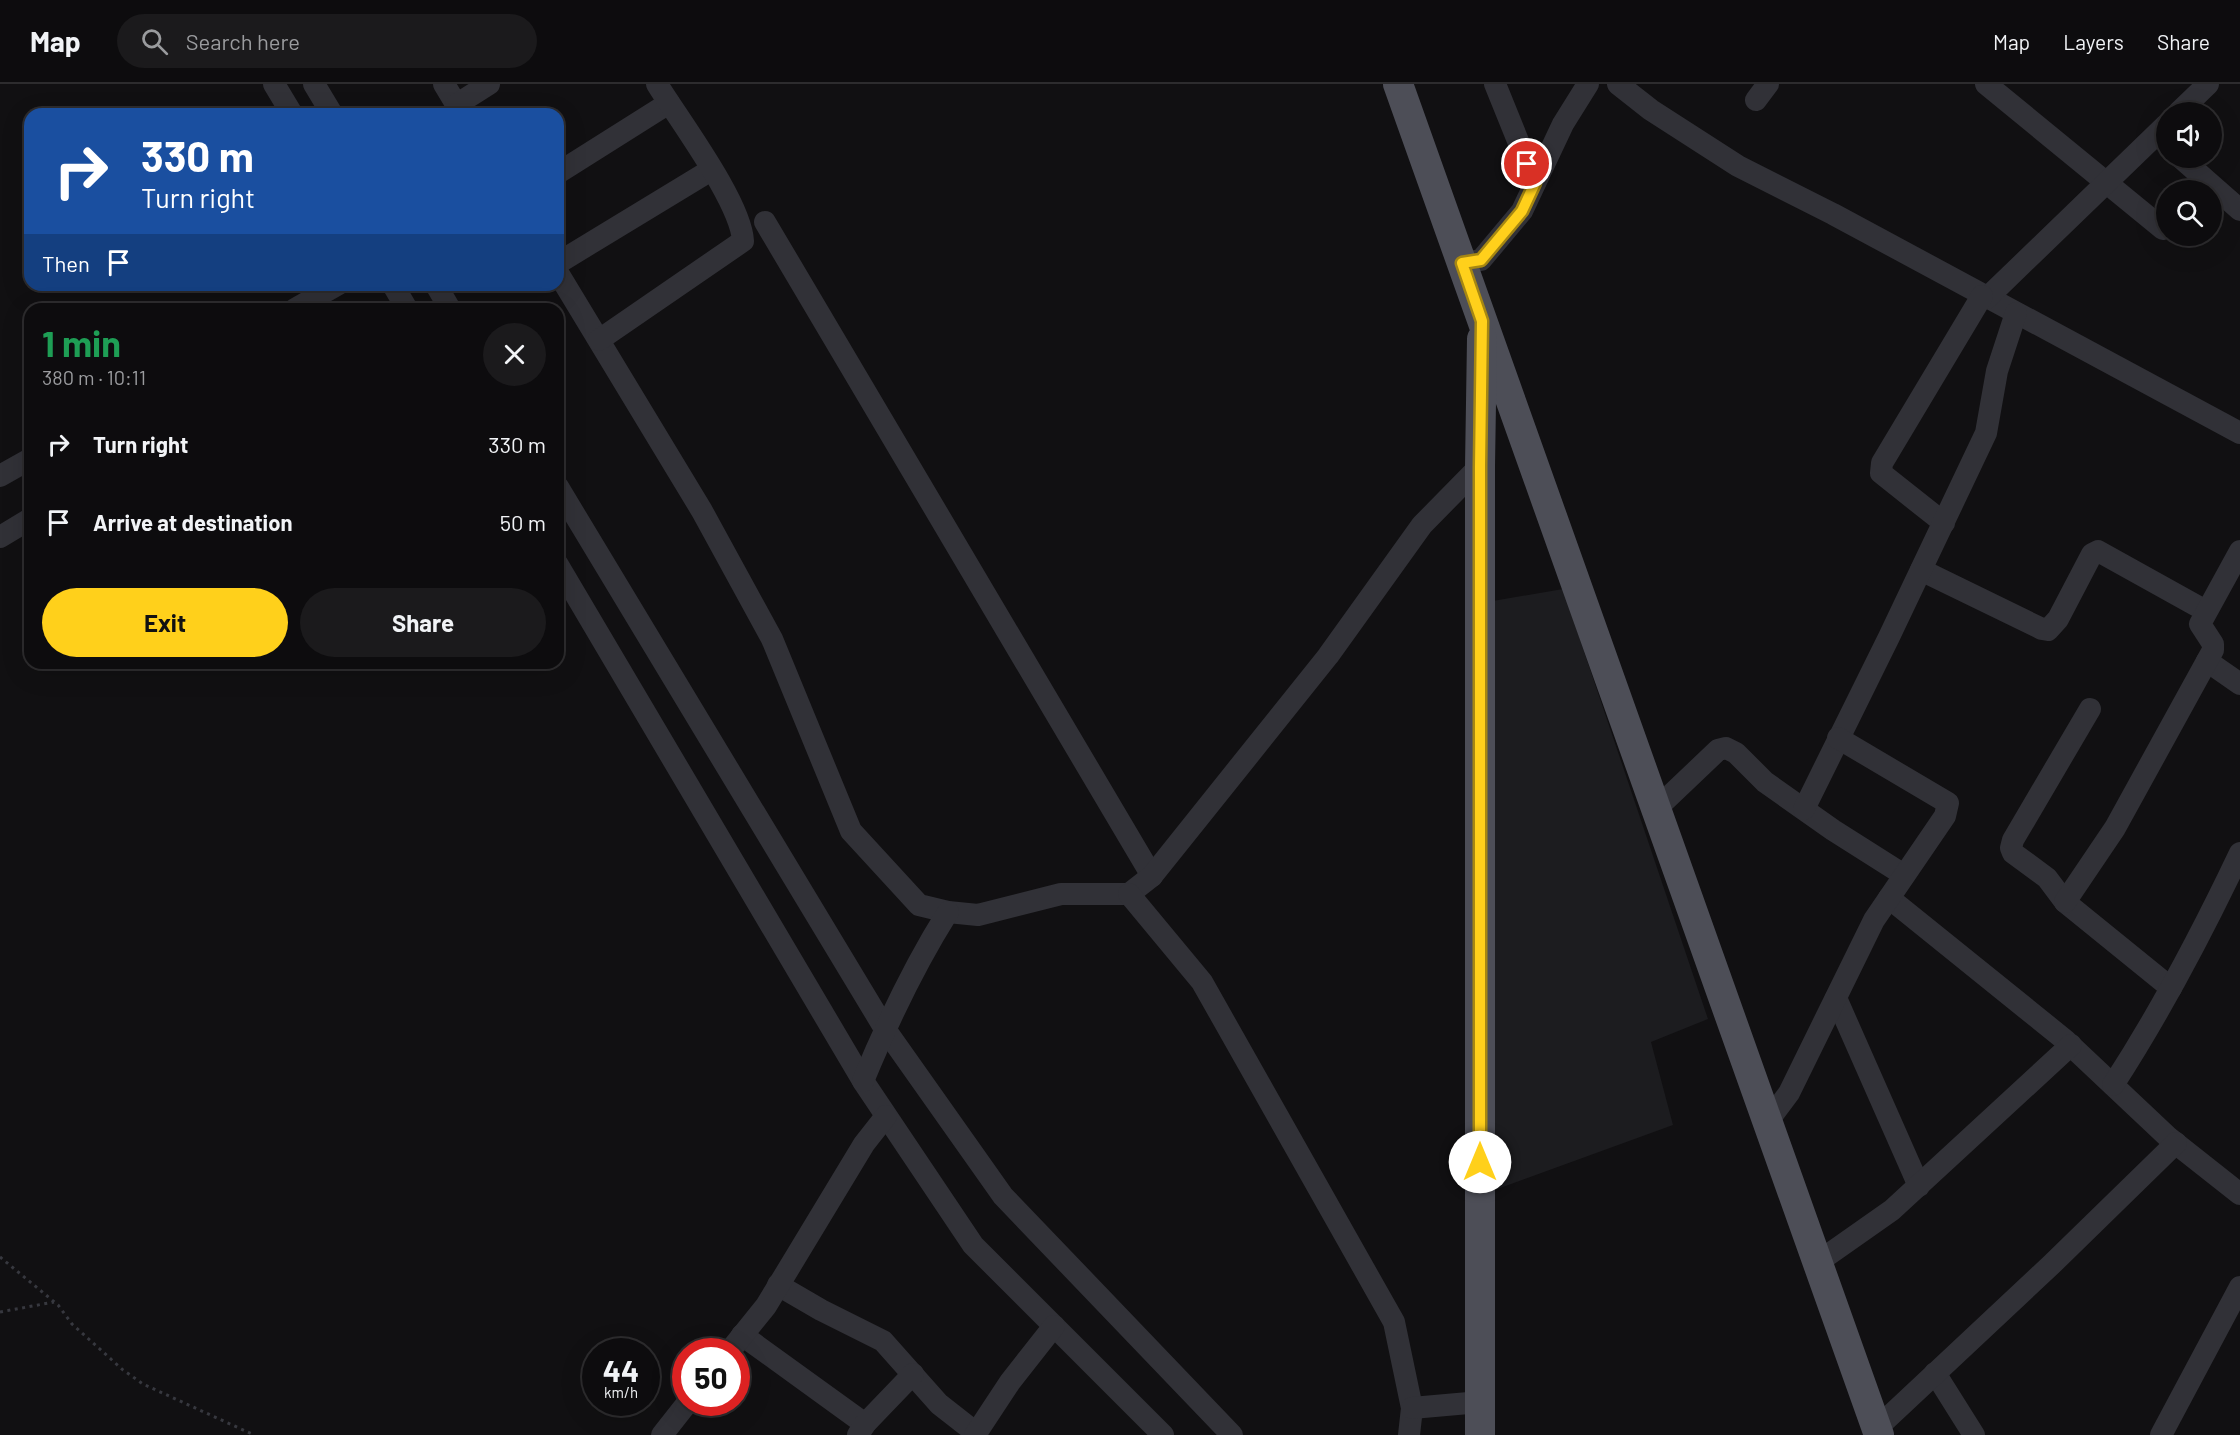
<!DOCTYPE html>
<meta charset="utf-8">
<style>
body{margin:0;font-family:Barlow,sans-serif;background:#1b1a1c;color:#f1f3f6;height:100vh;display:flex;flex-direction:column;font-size:22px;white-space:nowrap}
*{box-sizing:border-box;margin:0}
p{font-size:20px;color:#9a9b9e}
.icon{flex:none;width:33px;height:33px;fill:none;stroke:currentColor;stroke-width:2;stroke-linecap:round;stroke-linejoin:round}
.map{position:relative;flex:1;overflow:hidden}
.panel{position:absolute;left:24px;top:219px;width:540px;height:366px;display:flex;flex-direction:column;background:#0d0c0e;border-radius:18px;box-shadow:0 6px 24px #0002,0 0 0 2px #2d2c2e}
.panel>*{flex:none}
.hud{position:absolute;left:24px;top:24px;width:540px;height:183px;border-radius:18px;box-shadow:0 6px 24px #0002,0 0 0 2px #2d2c2e;background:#1a4fa0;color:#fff;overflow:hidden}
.fabs{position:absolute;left:2156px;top:18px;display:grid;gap:12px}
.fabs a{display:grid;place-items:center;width:66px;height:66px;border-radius:50%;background:#0d0c0e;box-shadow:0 6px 24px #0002,0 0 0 2px #2d2c2e;font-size:30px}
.speed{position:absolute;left:582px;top:1254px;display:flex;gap:12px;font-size:30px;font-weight:700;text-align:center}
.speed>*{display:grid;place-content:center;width:78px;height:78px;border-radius:50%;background:#0d0c0e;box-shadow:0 6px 24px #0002,0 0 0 2px #2d2c2e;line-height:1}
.speed small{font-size:15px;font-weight:400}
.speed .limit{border:9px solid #d22;background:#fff;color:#111}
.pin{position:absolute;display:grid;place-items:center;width:51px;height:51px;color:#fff;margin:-26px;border:3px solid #fff;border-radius:50%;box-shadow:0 2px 6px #0007}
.me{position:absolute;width:66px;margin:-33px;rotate:0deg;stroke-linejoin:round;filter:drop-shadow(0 0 4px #0008)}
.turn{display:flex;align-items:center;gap:21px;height:126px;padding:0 18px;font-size:27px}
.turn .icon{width:78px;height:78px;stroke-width:2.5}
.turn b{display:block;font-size:42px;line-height:51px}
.then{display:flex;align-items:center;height:57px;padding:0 18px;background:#0003;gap:12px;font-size:22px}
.round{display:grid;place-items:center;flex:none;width:63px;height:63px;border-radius:32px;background:#1b1a1c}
.headline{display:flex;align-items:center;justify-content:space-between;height:102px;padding:0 18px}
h1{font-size:36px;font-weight:700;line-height:45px;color:#1e9e55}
.action{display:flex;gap:12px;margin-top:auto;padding:12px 18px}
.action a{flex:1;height:69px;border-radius:36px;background:#ffd01b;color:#111;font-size:24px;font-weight:700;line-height:69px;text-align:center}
.action a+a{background:#1b1a1c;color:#f1f3f6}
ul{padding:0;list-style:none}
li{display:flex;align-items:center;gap:18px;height:78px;padding:0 18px}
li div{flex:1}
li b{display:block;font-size:22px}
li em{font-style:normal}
header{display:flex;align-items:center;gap:36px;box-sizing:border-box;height:84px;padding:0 30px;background:#0d0c0e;border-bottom:2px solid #2d2c2e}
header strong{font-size:28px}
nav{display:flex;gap:33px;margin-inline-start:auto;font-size:21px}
.search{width:420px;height:54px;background:#1b1a1c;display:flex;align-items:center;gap:15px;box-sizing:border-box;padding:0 21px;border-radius:33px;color:#9a9b9e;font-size:22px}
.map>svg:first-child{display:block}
.built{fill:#1c1c1f}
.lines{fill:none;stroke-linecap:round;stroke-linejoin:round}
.path{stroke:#37383f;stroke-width:3;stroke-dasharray:3 4.5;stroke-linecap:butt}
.minor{stroke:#313137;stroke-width:22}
.major{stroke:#4d4e57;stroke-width:30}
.route-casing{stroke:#a68712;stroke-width:15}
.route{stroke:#ffd01b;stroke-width:10}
</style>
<header>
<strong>Map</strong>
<div class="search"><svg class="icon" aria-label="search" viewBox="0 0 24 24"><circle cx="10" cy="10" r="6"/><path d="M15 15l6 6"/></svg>Search here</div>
<nav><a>Map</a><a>Layers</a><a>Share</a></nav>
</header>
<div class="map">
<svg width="2240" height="1351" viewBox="0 0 2240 1351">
<rect width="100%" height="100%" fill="#111012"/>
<polygon class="built" points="1563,505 1708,935 1651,958 1673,1041 1492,1107 1487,518"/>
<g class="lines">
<g class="path">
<polyline points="0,1173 58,1221 72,1240 123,1286 143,1300 254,1351"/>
<polyline points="0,1228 54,1218"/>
</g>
<g class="minor">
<polyline points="274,0 292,30"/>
<polyline points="314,0 332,30"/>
<polyline points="444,0 462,30"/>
<polyline points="1495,0 1535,99"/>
<polyline points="1618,0 1651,26 1738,82 1833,130 2240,349"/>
<polyline points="1986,0 2163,145"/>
<polyline points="1756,16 1768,0"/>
<polyline points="456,21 489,0"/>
<polyline points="2179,28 2208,0"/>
<polyline points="2181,74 2240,126"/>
<polyline points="558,89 669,19"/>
<polyline points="765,138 1152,792"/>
<polyline points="558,179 711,86"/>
<polyline points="1462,179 1481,176 1522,127 1563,40 1588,0"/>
<polyline points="558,189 702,427 772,555 851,747 919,821 948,828 978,831 1061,810 1129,810 1152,792 1328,572 1422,441 1480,382"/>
<polyline points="393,201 407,225"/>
<polyline points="436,201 450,225"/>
<polyline points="1987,214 2166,41"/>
<polyline points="295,225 337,201"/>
<path d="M 599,256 L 743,157 C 741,118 679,36 657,0"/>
<polyline points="0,392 30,375"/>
<polyline points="558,403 885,945 1003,1112 1232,1351"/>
<polyline points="1944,439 1881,389 1882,379 1982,212"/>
<polyline points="0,453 30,435"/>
<polyline points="558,481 863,997 973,1161 1163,1351"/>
<polyline points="1921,486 2042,545 2048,546 2058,535 2092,470 2098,467 2206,527"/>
<polyline points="2207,577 2240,600"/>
<polyline points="2090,625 2013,756 2011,764 2013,769 2047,794 2065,818 2171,904"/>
<polyline points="1656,725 1718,666 1726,664 1736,669 1765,698 1833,746 1904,791"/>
<polyline points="1804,725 1889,553 1986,349 1997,287 2016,229"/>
<polyline points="1129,810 1202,898 1394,1238 1412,1324 1409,1351"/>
<polyline points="1889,814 2065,956 2169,1054 2240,1110"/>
<polyline points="2065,818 2115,744 2213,566 2213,560 2200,540 2240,467"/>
<polyline points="1836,914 1919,1102"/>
<path d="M 863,997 C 887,939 914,882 948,828"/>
<path d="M 2113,1001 C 2161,927 2202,849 2240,769"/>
<polyline points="1768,1037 1789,1009 1874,836 1945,732 1948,719 1838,654"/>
<polyline points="1818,1178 1892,1126 2071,961"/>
<polyline points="778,1201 821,1226 883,1257 939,1320 976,1349"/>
<polyline points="742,1251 865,1340"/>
<polyline points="729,1268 766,1222 864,1060 886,1032"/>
<polyline points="1935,1289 1974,1351"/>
<polyline points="1412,1324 1480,1318"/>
<polyline points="1877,1344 2052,1180 2176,1059"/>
<polyline points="662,1351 688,1318"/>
<polyline points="858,1351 865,1340 913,1290"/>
<polyline points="975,1351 1010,1298 1054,1242"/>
<polyline points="2161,1351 2240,1203"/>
</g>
<g class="major">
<polyline points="1398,0 1879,1351"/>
<polyline points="1480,1351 1480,382 1482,255"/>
</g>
</g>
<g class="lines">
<g class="route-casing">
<polyline id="route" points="1480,1078 1480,382 1482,237 1462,179 1481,176 1522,127 1535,99 1527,80"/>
</g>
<use href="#route" class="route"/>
</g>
</svg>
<div class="fabs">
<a><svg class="icon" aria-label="sound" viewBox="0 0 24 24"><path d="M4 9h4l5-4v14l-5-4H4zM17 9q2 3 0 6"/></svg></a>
<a><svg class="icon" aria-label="search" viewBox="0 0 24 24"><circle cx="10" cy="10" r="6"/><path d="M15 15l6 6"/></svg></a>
</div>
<div class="speed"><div>44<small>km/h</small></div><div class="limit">50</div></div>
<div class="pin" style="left:1527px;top:80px;background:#d93025"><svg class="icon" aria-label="arrive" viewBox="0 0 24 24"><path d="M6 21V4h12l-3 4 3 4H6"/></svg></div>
<svg class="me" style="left:1480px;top:1078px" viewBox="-20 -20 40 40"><circle r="19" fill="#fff"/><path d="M0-13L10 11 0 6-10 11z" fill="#ffd01b"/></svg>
<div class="hud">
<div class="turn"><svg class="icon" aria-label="right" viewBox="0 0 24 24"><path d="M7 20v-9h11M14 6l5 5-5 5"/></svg><div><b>330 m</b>Turn right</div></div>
<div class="then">Then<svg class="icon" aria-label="arrive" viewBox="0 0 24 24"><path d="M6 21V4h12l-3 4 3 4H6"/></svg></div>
</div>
<section class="panel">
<div class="headline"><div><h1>1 min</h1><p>380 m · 10:11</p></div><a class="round"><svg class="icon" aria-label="close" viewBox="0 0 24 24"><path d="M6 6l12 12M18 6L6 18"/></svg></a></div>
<ul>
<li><svg class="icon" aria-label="right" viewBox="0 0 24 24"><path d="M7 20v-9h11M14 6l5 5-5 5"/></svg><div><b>Turn right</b></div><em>330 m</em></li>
<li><svg class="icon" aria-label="arrive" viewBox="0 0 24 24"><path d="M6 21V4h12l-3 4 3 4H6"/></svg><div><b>Arrive at destination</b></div><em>50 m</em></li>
</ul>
<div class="action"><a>Exit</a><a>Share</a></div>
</section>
</div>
